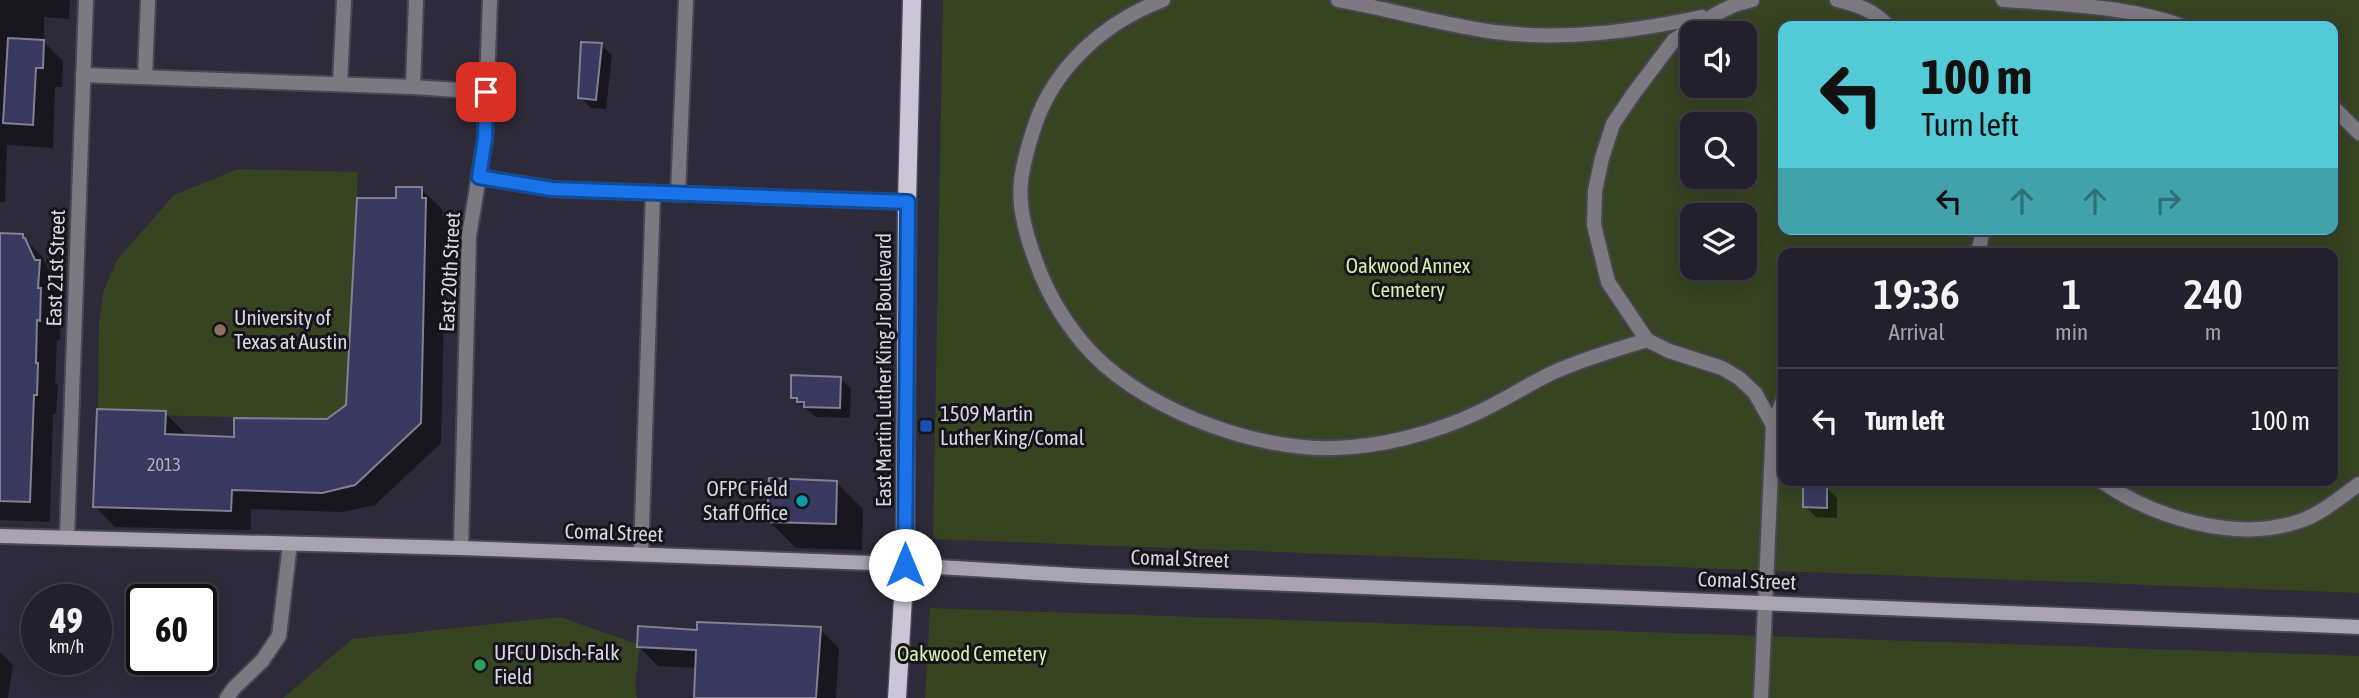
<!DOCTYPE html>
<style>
body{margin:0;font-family:"Asap Condensed",sans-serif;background:#2a2834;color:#f1f3f6;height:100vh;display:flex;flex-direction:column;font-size:26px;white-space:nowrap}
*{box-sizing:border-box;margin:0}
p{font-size:23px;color:#a2a3a9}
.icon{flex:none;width:38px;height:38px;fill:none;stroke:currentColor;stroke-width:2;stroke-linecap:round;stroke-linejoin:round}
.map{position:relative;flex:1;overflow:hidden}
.panel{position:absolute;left:1778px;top:248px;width:560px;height:238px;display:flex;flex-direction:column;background:#22202c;border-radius:14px;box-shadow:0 4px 18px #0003,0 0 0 2px #3f3e48}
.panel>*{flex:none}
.banner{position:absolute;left:1778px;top:21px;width:560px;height:214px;border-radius:14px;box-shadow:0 4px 18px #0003,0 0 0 2px #3f3e48;background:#52cbd7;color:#111;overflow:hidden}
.buttons{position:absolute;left:1680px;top:21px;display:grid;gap:14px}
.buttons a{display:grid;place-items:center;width:77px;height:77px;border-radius:14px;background:#22202c;box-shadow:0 4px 18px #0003,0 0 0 2px #3f3e48;font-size:35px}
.speed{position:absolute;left:21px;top:584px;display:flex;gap:14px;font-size:35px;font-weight:700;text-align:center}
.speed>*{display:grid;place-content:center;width:91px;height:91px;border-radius:50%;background:#22202c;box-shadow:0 4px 18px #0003,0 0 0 2px #3f3e48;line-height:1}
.speed small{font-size:18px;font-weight:400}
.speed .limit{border:4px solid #111;border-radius:10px;background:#fff;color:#111}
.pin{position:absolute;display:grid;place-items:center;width:60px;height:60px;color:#fff;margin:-30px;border-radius:14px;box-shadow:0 4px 10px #0006}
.me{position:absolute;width:77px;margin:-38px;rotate:0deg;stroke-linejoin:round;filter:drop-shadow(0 0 5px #0008)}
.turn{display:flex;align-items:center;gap:24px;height:147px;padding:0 28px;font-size:32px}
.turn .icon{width:91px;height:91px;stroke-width:2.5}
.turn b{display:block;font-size:49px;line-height:60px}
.lanes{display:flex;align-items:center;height:66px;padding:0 28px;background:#0003;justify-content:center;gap:35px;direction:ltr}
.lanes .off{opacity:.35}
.eta{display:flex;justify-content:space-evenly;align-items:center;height:119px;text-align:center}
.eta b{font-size:42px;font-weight:600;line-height:49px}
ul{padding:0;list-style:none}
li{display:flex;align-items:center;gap:21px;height:105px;padding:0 28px;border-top:2px solid #3f3e48}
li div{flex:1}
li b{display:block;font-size:26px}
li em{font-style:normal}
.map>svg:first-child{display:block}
.green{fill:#364422;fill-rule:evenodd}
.shadow{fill:#0007}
.building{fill:#39395f;stroke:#7f8193;stroke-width:2}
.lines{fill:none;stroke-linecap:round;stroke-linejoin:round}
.lane-casing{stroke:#484755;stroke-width:18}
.street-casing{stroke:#484755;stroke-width:18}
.secondary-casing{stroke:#484755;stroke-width:18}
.primary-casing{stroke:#484755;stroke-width:21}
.lane{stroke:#7c7981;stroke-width:14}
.street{stroke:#7c7981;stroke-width:14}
.secondary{stroke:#a9a4b0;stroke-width:14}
.primary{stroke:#cbc5d5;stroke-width:18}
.route-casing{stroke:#114b97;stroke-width:18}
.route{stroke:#1a73e8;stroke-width:12}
.education-dot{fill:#8d6e63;stroke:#15141b;stroke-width:2.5}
.transit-dot{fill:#1a4fb4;stroke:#15141b;stroke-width:2.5}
.culture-dot{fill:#0f9aa8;stroke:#15141b;stroke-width:2.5}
.leisure-dot{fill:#2e9e5b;stroke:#15141b;stroke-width:2.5}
.labels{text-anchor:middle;stroke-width:6;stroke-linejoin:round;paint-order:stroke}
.number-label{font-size:18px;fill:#b0b0c0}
.park-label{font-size:21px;fill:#d3f0ac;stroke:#15141b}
.street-label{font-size:21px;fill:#d8d7e1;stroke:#15141b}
.poi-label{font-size:21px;fill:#d8d7e1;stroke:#15141b;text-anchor:start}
</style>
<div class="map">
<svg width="2359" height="698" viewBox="0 0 2359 698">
<rect width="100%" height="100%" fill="#2d2b3a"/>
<g class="green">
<path d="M 943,0 L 2359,0 L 2359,593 L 933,539 ZM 1783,26 L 2333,26 L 2333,229 L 1783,229 ZM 1692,33 L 1745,33 L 1745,86 L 1692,86 ZM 1692,124 L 1745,124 L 1745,177 L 1692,177 ZM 1692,215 L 1745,215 L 1745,268 L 1692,268 ZM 1783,254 L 2333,254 L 2333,481 L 1783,481 Z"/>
<polygon points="238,169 358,172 346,405 327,419 98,414 99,323 103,293 117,260 174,195"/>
<polygon points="930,608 2359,656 2359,698 925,698"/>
<polygon points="560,617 640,645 635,684 637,698 283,698 352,639"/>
</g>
<g class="shadow">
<polygon points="0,0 70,0 69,19 44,17 44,42 63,61 62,87 55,87 53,148 7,145 5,202 0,202"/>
<polygon points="601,45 612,55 606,109 591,108 580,97"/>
<polygon points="421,189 442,209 442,216 446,220 441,443 375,505 343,512 251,509 251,530 115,527 95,506 165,413 185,433 185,437 236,439 328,421 348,406 397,200"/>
<polygon points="0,235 22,236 42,256 51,274 59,282 58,307 61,310 60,340 57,340 55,383 58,385 56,414 53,414 50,522 0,520"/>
<polygon points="840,378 851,389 850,418 816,417 792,397"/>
<polygon points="836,482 863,509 862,550 796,548 769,521"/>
<polygon points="1826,487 1837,498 1837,518 1816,517 1805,506"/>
<polygon points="820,629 839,648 836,698 696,698 697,668 658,666 639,647 699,632"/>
<polygon points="0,652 13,665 8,698 0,698"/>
</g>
<g class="building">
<polygon points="8,38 44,40 43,68 36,68 33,125 3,123"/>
<polygon points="581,42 602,43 596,100 578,98"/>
<polygon points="396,187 422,187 422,198 426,198 421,423 355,485 322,493 232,490 231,511 93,507 97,409 166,411 165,434 234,437 234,418 327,419 346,405 357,198 396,198"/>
<polygon points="0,233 23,234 23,238 25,238 35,260 40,260 38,288 41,288 40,321 37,320 36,363 38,363 37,395 34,395 30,502 0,501"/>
<polygon points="791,375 841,377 840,408 804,407 804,402 797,402 797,398 791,398"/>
<polygon points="769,478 837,481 836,524 767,522"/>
<polygon points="1803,484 1827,485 1827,508 1803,507"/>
<polygon points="697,622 821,627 816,698 694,698 696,650 637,647 638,626 697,630"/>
</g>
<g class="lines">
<g class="lane-casing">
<g id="lane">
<path d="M 1163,0 C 1105,22 1055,66 1035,125 C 1029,143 1023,162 1021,182 C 1018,208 1026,235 1035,259 C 1045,288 1062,318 1082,342 C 1134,406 1252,451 1334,448 C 1381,447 1434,433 1477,413 C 1503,401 1527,385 1552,373 C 1582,359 1615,350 1647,340"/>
<path d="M 1338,0 C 1390,9 1442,25 1495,32 C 1565,41 1634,31 1702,17"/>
<polyline points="1752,0 1734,5 1716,14 1674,40 1634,93 1613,124 1602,158 1595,191 1594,225 1608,282 1647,340 1669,351 1722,368 1739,378 1755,393 1773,425"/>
<path d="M 1837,0 C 1858,5 1873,10 1888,26"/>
<path d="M 2003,0 C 2062,4 2127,6 2182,26"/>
<polyline points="83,75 413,87 416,0"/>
<polyline points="145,77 148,0"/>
<polyline points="340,84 344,0"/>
<polyline points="413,87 487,92"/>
<polyline points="2333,107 2359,133"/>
<polyline points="479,177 553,189 907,202"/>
<polyline points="678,194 686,0"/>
<polyline points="1978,254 1983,229"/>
<path d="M 2101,481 C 2154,518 2237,543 2300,521 C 2321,514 2341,497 2359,484"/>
<polyline points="641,554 653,193"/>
<polyline points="227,698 234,688 262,661 279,636 290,544"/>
<polyline points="1761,698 1773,425 1783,400"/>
</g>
</g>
<g class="street-casing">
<g id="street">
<polyline points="67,538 86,0"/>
<polyline points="461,548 469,236 485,139 490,0"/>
</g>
</g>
<g class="secondary-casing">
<polyline id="secondary" points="0,536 461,548 871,563 1089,576 2359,627"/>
</g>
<g class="primary-casing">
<polyline id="primary" points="897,698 905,565 907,202 912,0"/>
</g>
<use href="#lane" class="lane"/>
<use href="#street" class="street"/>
<use href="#secondary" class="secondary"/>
<use href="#primary" class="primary"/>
</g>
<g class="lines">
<g class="route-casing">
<polyline id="route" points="486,92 485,138 479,177 552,189 908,202 905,565"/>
</g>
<use href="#route" class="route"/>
</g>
<circle class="education-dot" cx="220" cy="330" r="7"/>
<rect class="transit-dot" x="919" y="419" width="14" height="14" rx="3.5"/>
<circle class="culture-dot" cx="802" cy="501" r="7"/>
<circle class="leisure-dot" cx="480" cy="665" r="7"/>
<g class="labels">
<g class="number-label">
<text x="164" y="471">2013</text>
</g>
<g class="park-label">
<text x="1408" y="273">Oakwood Annex<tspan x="1408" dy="24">Cemetery</tspan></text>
<text x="972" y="661">Oakwood Cemetery</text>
</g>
<g class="street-label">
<text transform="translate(56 268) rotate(-88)" y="7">East 21st Street</text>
<text transform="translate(450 272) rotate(-87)" y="7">East 20th Street</text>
<text transform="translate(884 370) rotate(-90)" y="7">East Martin Luther King Jr Boulevard</text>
<text transform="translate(614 533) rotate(2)" y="7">Comal Street</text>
<text transform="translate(1180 559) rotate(2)" y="7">Comal Street</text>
<text transform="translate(1747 581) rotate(2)" y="7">Comal Street</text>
</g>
<g class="poi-label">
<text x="234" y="325">University of<tspan x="234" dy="24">Texas at Austin</tspan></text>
<text x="940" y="421">1509 Martin<tspan x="940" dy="24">Luther King/Comal</tspan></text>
<text x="788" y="496" text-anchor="end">OFPC Field<tspan x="788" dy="24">Staff Office</tspan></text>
<text x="494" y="660">UFCU Disch-Falk<tspan x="494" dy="24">Field</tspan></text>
</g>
</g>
</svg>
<div class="buttons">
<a><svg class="icon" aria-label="sound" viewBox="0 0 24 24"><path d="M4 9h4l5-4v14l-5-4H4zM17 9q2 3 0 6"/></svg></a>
<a><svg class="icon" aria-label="search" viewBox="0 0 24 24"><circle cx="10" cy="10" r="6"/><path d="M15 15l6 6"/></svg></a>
<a><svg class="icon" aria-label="layers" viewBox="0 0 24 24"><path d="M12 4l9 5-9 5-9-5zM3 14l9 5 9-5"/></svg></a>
</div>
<div class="speed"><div>49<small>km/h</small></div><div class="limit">60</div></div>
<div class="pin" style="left:486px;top:92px;background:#d93025"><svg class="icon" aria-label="arrive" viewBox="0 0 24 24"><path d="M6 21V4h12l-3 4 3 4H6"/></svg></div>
<svg class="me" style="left:905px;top:565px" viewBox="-20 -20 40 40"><circle r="19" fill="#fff"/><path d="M0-13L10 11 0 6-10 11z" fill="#1a73e8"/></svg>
<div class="banner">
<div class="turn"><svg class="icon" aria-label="left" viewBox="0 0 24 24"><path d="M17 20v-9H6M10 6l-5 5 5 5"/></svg><div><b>100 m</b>Turn left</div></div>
<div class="lanes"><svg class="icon" aria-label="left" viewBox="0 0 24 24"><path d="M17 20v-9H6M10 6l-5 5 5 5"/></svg><svg class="icon off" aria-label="ahead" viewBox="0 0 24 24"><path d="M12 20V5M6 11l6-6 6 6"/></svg><svg class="icon off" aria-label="ahead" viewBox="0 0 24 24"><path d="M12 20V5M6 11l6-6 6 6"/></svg><svg class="icon off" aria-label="right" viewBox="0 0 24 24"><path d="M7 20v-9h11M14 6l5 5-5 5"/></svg></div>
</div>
<section class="panel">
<div class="eta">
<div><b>19:36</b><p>Arrival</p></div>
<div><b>1</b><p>min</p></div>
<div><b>240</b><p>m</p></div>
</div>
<ul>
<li><svg class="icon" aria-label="left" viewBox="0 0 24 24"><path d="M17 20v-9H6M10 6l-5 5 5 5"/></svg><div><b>Turn left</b></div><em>100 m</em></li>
</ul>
</section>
</div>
